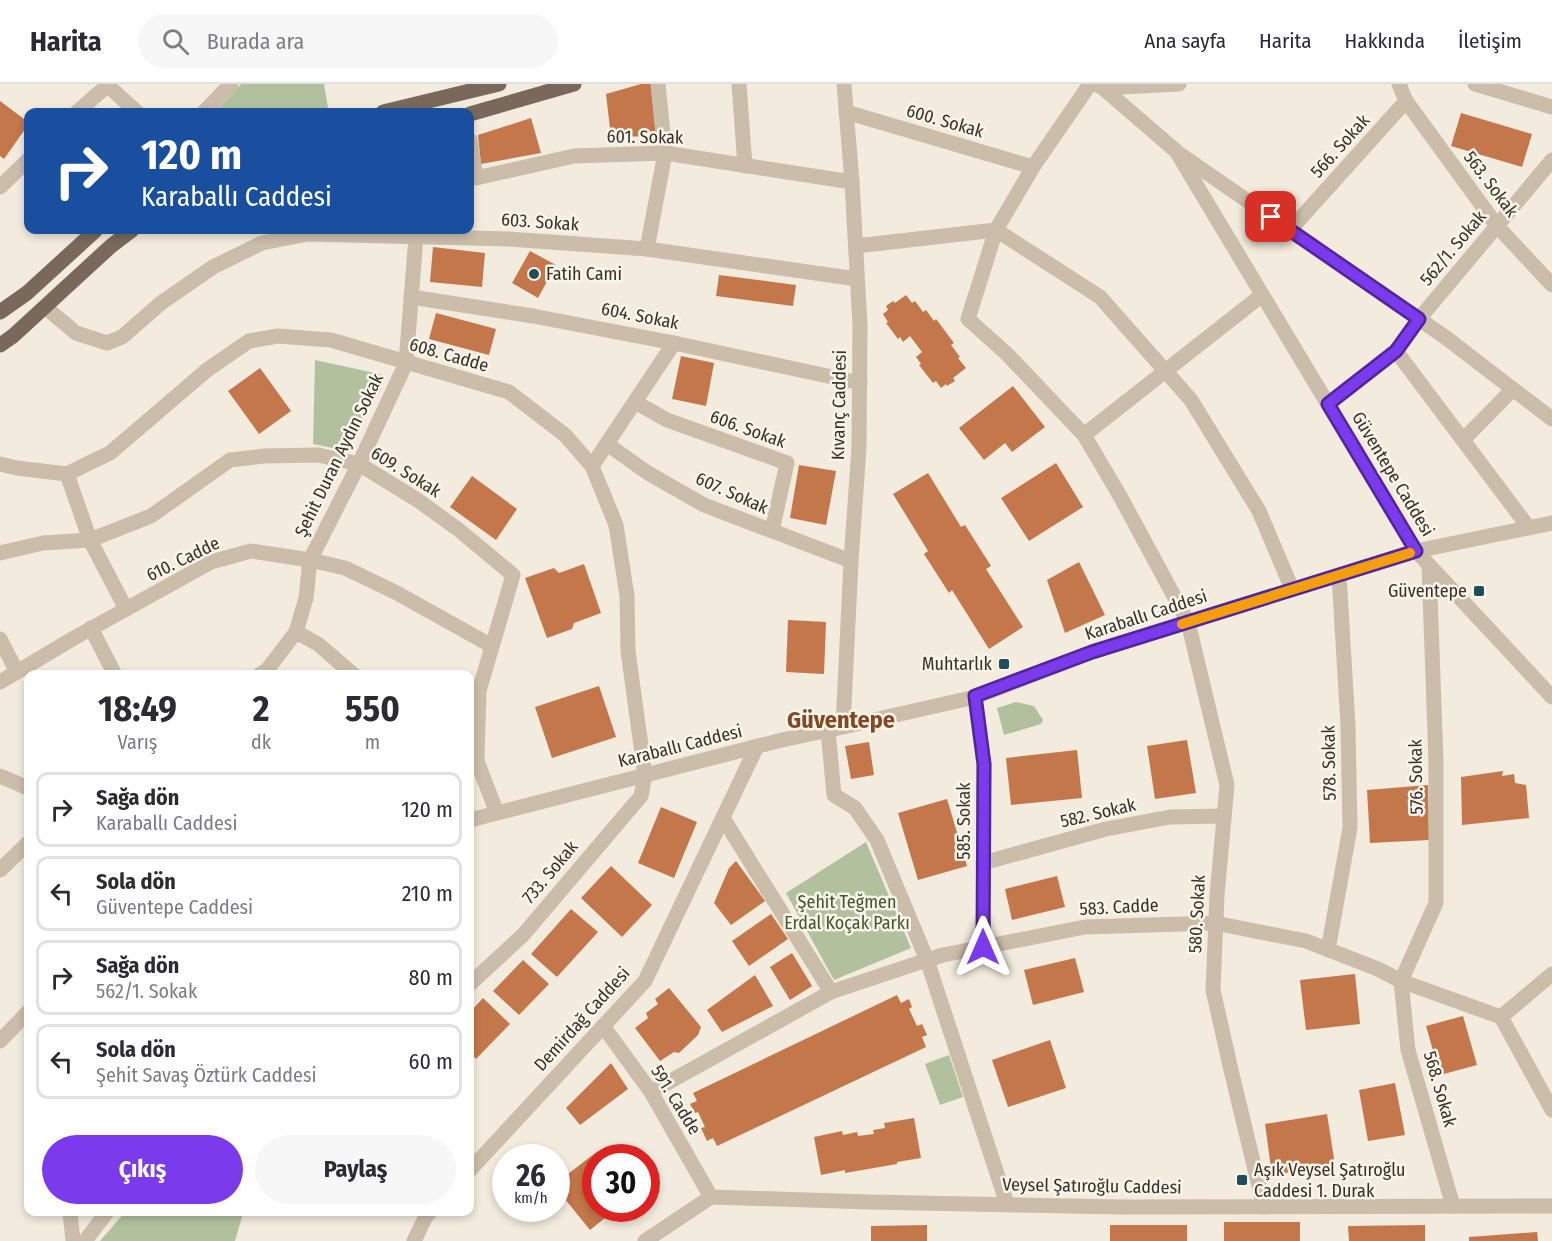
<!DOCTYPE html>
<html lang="tr">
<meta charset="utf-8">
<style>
body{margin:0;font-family:"Fira Sans Condensed",sans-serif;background:#f7f7f7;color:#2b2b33;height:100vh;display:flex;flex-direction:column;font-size:22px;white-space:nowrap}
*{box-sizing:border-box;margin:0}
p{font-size:20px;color:#7c7c81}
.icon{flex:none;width:33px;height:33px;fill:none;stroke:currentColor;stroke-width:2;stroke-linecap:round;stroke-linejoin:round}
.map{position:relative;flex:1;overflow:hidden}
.panel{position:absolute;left:24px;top:586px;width:450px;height:546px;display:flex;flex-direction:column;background:#fff;border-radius:12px;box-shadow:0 3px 9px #0003}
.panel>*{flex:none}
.hud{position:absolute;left:24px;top:24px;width:450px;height:126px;border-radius:12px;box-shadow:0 3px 9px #0003;background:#1a4fa0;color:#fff;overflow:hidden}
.speed{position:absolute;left:492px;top:1060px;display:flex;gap:12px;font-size:30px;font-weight:700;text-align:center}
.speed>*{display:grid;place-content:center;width:78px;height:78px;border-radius:50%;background:#fff;box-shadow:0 3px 9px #0003;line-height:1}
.speed small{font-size:15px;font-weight:400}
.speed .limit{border:9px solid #d22;background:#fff;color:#111}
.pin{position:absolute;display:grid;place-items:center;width:51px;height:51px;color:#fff;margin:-26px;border-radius:12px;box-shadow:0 3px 9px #0006}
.me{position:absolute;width:66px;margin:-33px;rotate:0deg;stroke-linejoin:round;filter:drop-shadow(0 0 4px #0008)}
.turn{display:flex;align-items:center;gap:21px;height:126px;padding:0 18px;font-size:27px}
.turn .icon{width:78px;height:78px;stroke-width:2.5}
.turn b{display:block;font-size:42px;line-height:51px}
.eta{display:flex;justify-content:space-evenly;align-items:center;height:102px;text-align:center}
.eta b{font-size:36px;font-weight:700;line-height:42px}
.primary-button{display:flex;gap:12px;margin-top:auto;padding:12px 18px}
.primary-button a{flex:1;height:69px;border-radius:36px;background:#7c3aed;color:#fff;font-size:24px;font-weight:700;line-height:69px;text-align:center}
.primary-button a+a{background:#f7f7f7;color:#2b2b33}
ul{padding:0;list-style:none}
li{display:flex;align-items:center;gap:18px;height:75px;margin:0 12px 9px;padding:0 6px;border:3px solid #e1e1e2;border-radius:12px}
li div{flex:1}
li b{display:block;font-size:22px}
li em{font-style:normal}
header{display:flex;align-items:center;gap:36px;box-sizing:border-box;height:84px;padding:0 30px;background:#fff;border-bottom:2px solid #e1e1e2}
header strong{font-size:28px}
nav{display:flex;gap:33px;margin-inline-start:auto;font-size:21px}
.search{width:420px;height:54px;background:#f7f7f7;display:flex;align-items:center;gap:15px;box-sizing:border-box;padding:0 21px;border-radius:33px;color:#7c7c81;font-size:22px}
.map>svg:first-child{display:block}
.green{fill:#b1c19e}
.building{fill:#c4774a}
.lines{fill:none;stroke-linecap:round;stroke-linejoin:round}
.minor{stroke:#cbbdaa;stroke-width:15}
.major{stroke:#7a695b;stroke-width:15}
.route-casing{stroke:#51269a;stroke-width:15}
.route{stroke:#7c3aed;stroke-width:10}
.slow{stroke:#f59e0b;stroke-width:10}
.poi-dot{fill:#1f4e59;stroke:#faf5eb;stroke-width:2}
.labels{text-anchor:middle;stroke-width:5;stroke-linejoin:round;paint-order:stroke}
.street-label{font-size:18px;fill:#383029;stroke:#faf5eb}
.poi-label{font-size:18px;fill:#383029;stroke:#faf5eb;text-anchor:start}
.park-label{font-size:18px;fill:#42562d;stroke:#faf5eb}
.district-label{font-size:24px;font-weight:bold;fill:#864723;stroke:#faf5eb}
</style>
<header>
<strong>Harita</strong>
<div class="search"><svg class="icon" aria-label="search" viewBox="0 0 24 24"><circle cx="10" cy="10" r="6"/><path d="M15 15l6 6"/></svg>Burada ara</div>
<nav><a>Ana sayfa</a><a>Harita</a><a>Hakkında</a><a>İletişim</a></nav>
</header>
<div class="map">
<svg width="1552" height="1157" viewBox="0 0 1552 1157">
<rect width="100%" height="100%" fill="#f2ebde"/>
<g class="green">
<polygon points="241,0 324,0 328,24 313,28 215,28"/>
<polygon points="315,276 384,291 380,307 342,366 313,360"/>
<polygon points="1016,618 1034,622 1043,636 1041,640 1004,651 997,624"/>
<polygon points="866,758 911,864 834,896 786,809"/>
<polygon points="949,971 963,1013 940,1021 925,980"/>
<polygon points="125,1128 246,1128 242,1133 235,1157 100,1157"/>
</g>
<g class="building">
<polygon points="641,0 651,0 656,52 611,53 606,10"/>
<polygon points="0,17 28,38 28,41 4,75 0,72"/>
<polygon points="1461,29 1532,50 1522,83 1451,62"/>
<polygon points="531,34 541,69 481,80 478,51"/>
<polygon points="433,163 485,169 482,203 430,198"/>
<polygon points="530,167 556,181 538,214 512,199"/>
<polygon points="719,191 796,201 793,222 716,212"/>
<polygon points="906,211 912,219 915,217 923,228 926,226 934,237 936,235 954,259 951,261 960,273 958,274 966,284 953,294 955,297 947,302 946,300 941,304 936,297 933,299 919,281 921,280 916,273 922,268 910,252 903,258 900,253 898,255 886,239 888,238 883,230 888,226 886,222 893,217 895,219"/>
<polygon points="436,229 496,245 489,271 429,255"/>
<polygon points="681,272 714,279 706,322 672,315"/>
<polygon points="260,284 291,327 259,350 228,307"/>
<polygon points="1013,302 1045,343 1012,368 1005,359 984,376 959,344"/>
<polygon points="1056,379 1083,423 1029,457 1001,414"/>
<polygon points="799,381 836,387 826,441 790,434"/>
<polygon points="928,389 961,443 965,441 991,482 986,485 1023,543 989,565 952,506 949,509 924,470 928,467 893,410"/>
<polygon points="472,392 517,425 496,456 450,423"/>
<polygon points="1079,478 1105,531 1065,549 1047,496"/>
<polygon points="584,480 601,529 574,539 572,545 547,554 525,494 554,484 559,489"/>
<polygon points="788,536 826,538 824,590 786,588"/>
<polygon points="599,602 616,653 552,674 535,623"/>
<polygon points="1187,656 1196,709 1155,715 1147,662"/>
<polygon points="869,658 874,691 851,695 845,662"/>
<polygon points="1077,666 1082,714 1011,721 1006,674"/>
<polygon points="1503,687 1502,692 1514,690 1515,699 1526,701 1529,734 1462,741 1461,693"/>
<polygon points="1428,701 1429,756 1370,759 1367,706"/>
<polygon points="947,715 967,782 918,796 898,729"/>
<polygon points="661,723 697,738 674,794 638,779"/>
<polygon points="736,777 765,817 731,841 714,819 729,784"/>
<polygon points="611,782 652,821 622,853 581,814"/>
<polygon points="1057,792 1065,823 1012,836 1005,805"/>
<polygon points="571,825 598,848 557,893 531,870"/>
<polygon points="771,830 788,855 749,882 732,857"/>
<polygon points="792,869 812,902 790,916 770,883"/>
<polygon points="1075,874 1084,908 1033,921 1024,886"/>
<polygon points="523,876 549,900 519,931 493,907"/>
<polygon points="1355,890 1360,940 1306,946 1300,896"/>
<polygon points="755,891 773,922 722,948 707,926"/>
<polygon points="669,904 701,943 698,951 679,969 674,968 660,977 635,944 648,934 646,929 658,920 655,915"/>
<polygon points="897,911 901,919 909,915 912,923 909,925 917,942 922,940 927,951 922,953 926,963 717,1062 713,1054 707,1057 701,1044 705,1043 698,1028 695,1029 690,1020 697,1017 693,1009"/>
<polygon points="483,914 510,940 476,975 470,968 470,928"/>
<polygon points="1463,932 1477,981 1440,991 1426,942"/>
<polygon points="1050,956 1066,1004 1008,1023 992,976"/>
<polygon points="611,979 628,1005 580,1041 566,1024"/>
<polygon points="1395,999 1405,1051 1368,1057 1359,1006"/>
<polygon points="1327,1030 1335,1081 1272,1091 1265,1040"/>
<polygon points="914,1034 921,1074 897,1078 897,1080 845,1089 845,1086 821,1091 814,1053 842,1047 843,1051 857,1048 858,1052 874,1050 873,1046 885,1044 884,1039"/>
<polygon points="598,1067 604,1074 596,1074 596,1125 616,1125 590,1146 556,1104 556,1099"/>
<rect x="1224" y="1138" width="76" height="19"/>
<polygon points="927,1141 927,1157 871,1157 871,1142"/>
<rect x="1110" y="1141" width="77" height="16"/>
<polygon points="1425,1141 1425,1157 1349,1157 1348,1142"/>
<polygon points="1537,1148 1538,1157 1469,1157 1469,1153"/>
</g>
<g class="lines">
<g class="minor">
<polyline points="106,0 137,28"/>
<polyline points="739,0 745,82"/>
<polyline points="1090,0 1033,83 996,146 968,235 1007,270 1084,351 1120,412 1188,538 1227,701 1217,811 1213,906 1231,986 1264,1123"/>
<polyline points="1096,0 1103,4 1176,67 1416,467 1552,613"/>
<polyline points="1475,0 1552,23"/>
<polyline points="1103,4 1179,0"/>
<polyline points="1406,17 1497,142 1552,201"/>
<polyline points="77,28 108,1"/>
<polyline points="204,28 231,0"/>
<polyline points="846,28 1033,83"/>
<polyline points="470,56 476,94 574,72 665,69 852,98"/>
<polyline points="1181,71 1445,253 1552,335"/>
<polyline points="0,103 28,76"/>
<polyline points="1290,146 1406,17 1399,0"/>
<polyline points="856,162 996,146 1100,213 1191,316 1259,427 1292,505"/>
<polyline points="647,165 665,69 658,0"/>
<polyline points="411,213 533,232 674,259 860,299"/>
<polyline points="45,223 76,249 107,259 122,253 161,219 213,183 262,159 308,150 509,155 647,165 857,195"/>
<polyline points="1396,267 1529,444"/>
<polyline points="635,318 667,336 787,379 772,447"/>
<polyline points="1328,320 1396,267 1419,235 1552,76"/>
<polyline points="1084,351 1262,211"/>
<polyline points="1463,356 1513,305"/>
<polyline points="607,360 648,389 704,421 851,477"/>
<polyline points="0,380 17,384 67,390 83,382 110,369 207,286 249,257 278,252 331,256 509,308 565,351 592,382 616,441 627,512 628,567 645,691 641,712 523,851 470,900"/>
<polyline points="592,382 674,259"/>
<polyline points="67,390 90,456 126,525"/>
<polyline points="0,469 43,459 90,456 151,432 230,376 264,372 318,371 359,380 419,417 459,446 513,491 479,607 477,677 497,729"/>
<polyline points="1429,482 1436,678 1436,819 1401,897 1408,966 1453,1122"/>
<polyline points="91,544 115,591"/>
<polyline points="296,548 318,560 354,591"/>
<polyline points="0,555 17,588"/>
<polyline points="259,591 267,586 296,548 306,514 310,476 359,380 406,279 416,153"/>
<polyline points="0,598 74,554 211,478 251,467 310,476 345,484 395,508 492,562"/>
<polyline points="975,613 984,680 983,863"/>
<polyline points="843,643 851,477 859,364 860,241 852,98 844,0"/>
<polyline points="828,646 834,711 855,724 877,756 927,876 1007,1120"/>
<polyline points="0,692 28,704"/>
<polyline points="723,734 831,908"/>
<polyline points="470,736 782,656 843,643 975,613 1092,568 1416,467 1552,439"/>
<polyline points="983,779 1106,745 1170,733 1224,732"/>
<polyline points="0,786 28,759"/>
<polyline points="1328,866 1350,744 1348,642 1339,491"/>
<polyline points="1501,933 1552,890"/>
<polyline points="603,942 651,1008 711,1113"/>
<polyline points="0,957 28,928"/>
<polyline points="651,1008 831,908 927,876 943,871 1085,843 1215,839 1306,857 1378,885 1401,897 1501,933 1552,1026"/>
<polyline points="470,1086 645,897 757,662"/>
<polyline points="70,1128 73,1157"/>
<polyline points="85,1157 107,1128"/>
<polyline points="414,1157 425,1134 430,1128"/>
<polyline points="645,1157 711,1113 870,1118 1120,1123 1552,1122"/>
</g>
<g class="major">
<polyline points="383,28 499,0"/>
<polyline points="470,30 574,0"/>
<polyline points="0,228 27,209 96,146"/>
<polyline points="0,261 13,252 111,162 132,146"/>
</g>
</g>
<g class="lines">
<g class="route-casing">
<polyline id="route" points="983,863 984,680 975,612 1092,568 1416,467 1328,320 1396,267 1419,235 1271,133"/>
</g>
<use href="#route" class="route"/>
<polyline class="slow" points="1182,540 1410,469"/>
</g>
<g class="poi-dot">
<circle cx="534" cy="190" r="6"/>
<rect x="1473" y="501" width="12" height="12" rx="3"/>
<rect x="998" y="574" width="12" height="12" rx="3"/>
<rect x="1236" y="1090" width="12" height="12" rx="3"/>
</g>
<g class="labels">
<g class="street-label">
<text transform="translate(945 37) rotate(16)" y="6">600. Sokak</text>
<text transform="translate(645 53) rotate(1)" y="6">601. Sokak</text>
<text transform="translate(1340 62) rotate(-48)" y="6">566. Sokak</text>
<text transform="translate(1491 100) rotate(53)" y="6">563. Sokak</text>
<text transform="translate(540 138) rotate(4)" y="6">603. Sokak</text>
<text transform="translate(1453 164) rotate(-50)" y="6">562/1. Sokak</text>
<text transform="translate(640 232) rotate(11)" y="6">604. Sokak</text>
<text transform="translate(449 271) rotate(16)" y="6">608. Cadde</text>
<text transform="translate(839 321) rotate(-89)" y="6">Kıvanç Caddesi</text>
<text transform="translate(748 345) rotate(20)" y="6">606. Sokak</text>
<text transform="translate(339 371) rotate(-64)" y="6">Şehit Duran Aydın Sokak</text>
<text transform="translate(406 388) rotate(32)" y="6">609. Sokak</text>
<text transform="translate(1393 390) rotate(59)" y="6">Güventepe Caddesi</text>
<text transform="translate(732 409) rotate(24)" y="6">607. Sokak</text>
<text transform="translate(183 475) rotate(-26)" y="6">610. Cadde</text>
<text transform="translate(1146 531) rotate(-18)" y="6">Karaballı Caddesi</text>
<text transform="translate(680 662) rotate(-14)" y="6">Karaballı Caddesi</text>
<text transform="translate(1329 679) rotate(-91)" y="6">578. Sokak</text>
<text transform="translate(1416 693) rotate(-91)" y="6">576. Sokak</text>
<text transform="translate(1098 729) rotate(-13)" y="6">582. Sokak</text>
<text transform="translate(964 737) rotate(-90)" y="6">585. Sokak</text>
<text transform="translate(550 788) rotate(-50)" y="6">733. Sokak</text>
<text transform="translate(1119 823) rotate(-3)" y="6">583. Cadde</text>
<text transform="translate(1197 830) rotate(-87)" y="6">580. Sokak</text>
<text transform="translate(582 935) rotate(-48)" y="6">Demirdağ Caddesi</text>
<text transform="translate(1440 1005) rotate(74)" y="6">568. Sokak</text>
<text transform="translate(676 1016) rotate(58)" y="6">591. Cadde</text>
<text transform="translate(1092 1102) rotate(1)" y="6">Veysel Şatıroğlu Caddesi</text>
</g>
<g class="poi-label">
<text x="546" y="196">Fatih Cami</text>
<text x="1467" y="513" text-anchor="end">Güventepe</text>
<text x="992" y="586" text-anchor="end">Muhtarlık</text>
<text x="1254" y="1092">Aşık Veysel Şatıroğlu<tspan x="1254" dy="21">Caddesi 1. Durak</tspan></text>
</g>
<g class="park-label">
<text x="847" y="824">Şehit Teğmen<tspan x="847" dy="21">Erdal Koçak Parkı</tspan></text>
</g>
<g class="district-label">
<text x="841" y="644">Güventepe</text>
</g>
</g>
</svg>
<div class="speed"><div>26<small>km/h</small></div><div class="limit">30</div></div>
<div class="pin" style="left:1271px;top:133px;background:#d93025"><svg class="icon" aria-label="arrive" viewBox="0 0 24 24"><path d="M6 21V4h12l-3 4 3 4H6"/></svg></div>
<svg class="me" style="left:983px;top:863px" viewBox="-20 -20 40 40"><path d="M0-17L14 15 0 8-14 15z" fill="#7c3aed" stroke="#fff" stroke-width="4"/></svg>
<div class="hud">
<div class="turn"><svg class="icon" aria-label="right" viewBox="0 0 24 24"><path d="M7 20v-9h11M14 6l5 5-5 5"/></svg><div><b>120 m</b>Karaballı Caddesi</div></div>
</div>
<section class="panel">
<div class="eta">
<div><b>18:49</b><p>Varış</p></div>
<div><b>2</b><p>dk</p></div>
<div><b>550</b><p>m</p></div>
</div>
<ul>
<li><svg class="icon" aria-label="right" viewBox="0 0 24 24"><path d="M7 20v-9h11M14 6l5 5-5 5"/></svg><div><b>Sağa dön</b><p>Karaballı Caddesi</p></div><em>120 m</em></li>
<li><svg class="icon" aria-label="left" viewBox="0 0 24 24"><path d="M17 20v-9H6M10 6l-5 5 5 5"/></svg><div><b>Sola dön</b><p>Güventepe Caddesi</p></div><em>210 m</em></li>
<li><svg class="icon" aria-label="right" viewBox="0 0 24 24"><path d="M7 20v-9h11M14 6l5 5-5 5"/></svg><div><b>Sağa dön</b><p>562/1. Sokak</p></div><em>80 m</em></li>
<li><svg class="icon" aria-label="left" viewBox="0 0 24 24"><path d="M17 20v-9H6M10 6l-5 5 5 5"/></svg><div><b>Sola dön</b><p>Şehit Savaş Öztürk Caddesi</p></div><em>60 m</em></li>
</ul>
<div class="primary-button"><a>Çıkış</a><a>Paylaş</a></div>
</section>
</div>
